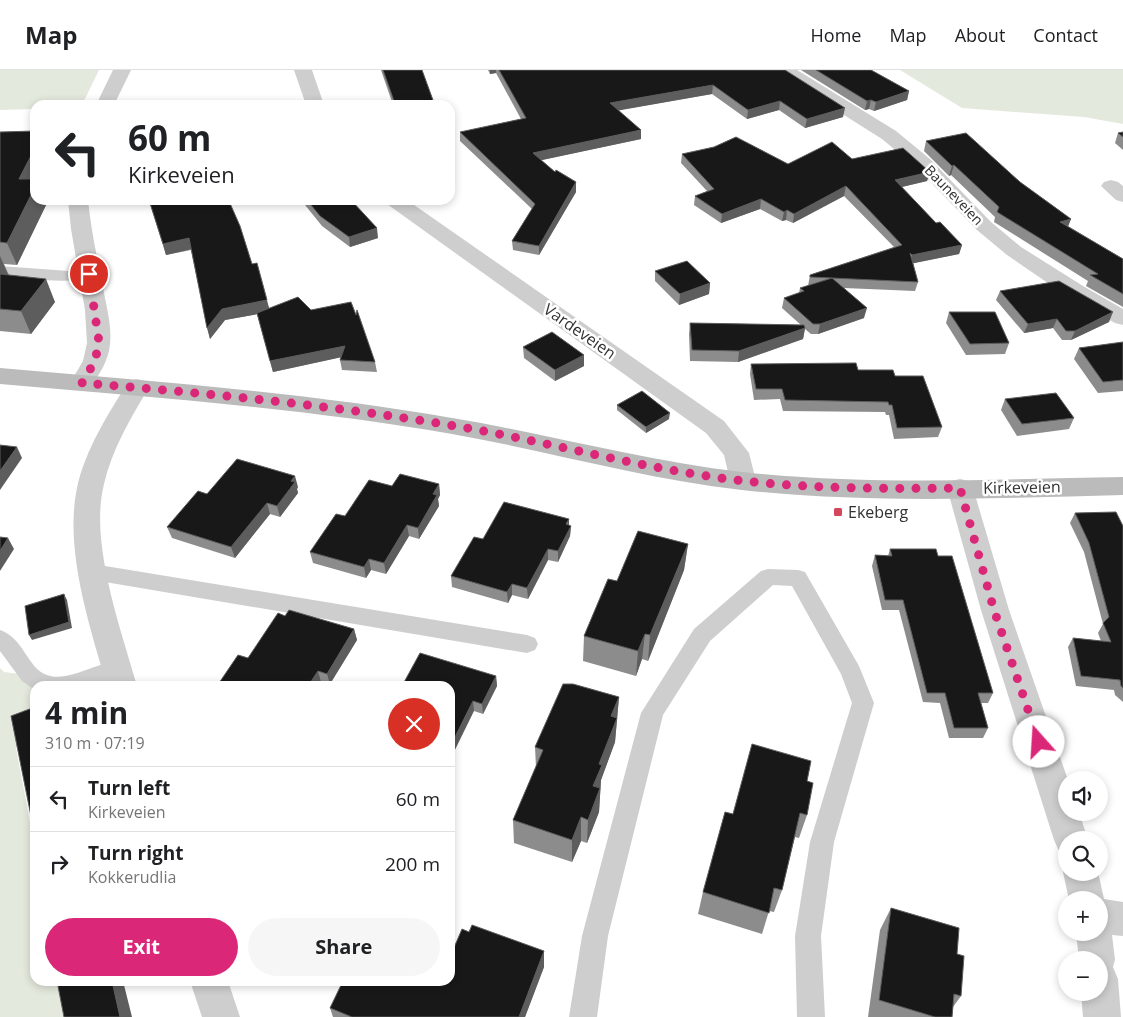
<!DOCTYPE html>
<meta charset="utf-8">
<style>
body{margin:0;font-family:"Open Sans",sans-serif;background:#f6f6f6;color:#202124;height:100vh;display:flex;flex-direction:column;font-size:19px;white-space:nowrap}
*{box-sizing:border-box;margin:0}
p{font-size:16px;color:#757577}
.icon{flex:none;width:28px;height:28px;fill:none;stroke:currentColor;stroke-width:2;stroke-linecap:round;stroke-linejoin:round}
.map{position:relative;flex:1;overflow:hidden}
.sheet{position:absolute;left:30px;top:611px;width:425px;height:305px;display:flex;flex-direction:column;background:#fff;border-radius:15px;box-shadow:0 2px 8px #0003}
.sheet>*{flex:none}
.guide{position:absolute;left:30px;top:30px;width:425px;height:105px;border-radius:15px;box-shadow:0 2px 8px #0003;background:#fff;color:#202124;overflow:hidden}
.fabs{position:absolute;left:1058px;top:701px;display:grid;gap:10px}
.fabs a{display:grid;place-items:center;width:50px;height:50px;border-radius:50%;background:#fff;box-shadow:0 2px 8px #0003;font-size:25px}
.pin{position:absolute;display:grid;place-items:center;width:42px;height:42px;color:#fff;margin:-21px;border:2px solid #fff;border-radius:50%;box-shadow:0 1px 5px #0007}
.me{position:absolute;width:55px;margin:-28px;rotate:341deg;stroke-linejoin:round;filter:drop-shadow(0 0 4px #0008)}
.turn{display:flex;align-items:center;gap:18px;height:105px;padding:0 15px;font-size:22px}
.turn .icon{width:65px;height:65px;stroke-width:2.5}
.turn b{display:block;font-size:35px;line-height:42px}
.round{display:grid;place-items:center;flex:none;width:52px;height:52px;border-radius:26px;background:#f6f6f6}
.overview{display:flex;align-items:center;justify-content:space-between;height:85px;padding:0 15px}
h1{font-size:30px;font-weight:700;line-height:38px}
.primary-button{display:flex;gap:10px;margin-top:auto;padding:10px 15px}
.primary-button a{flex:1;height:58px;border-radius:30px;background:#db2777;color:#fff;font-size:20px;font-weight:700;line-height:58px;text-align:center}
.primary-button a+a{background:#f6f6f6;color:#202124}
ul{padding:0;list-style:none}
li{display:flex;align-items:center;gap:15px;height:65px;padding:0 15px;border-top:1px solid #e0e0e0}
li div{flex:1}
li b{display:block;font-size:19px}
li em{font-style:normal}
header{display:flex;align-items:center;gap:30px;box-sizing:border-box;height:70px;padding:0 25px;background:#fff;border-bottom:1px solid #e0e0e0}
header strong{font-size:24px}
nav{display:flex;gap:28px;margin-inline-start:auto;font-size:18px}
.map>svg:first-child{display:block}
.green{fill:#e4e9dd}
.lines{fill:none;stroke-linecap:round;stroke-linejoin:round}
.service{fill:#cecece;fill-rule:evenodd}
.minor{fill:#cecece;fill-rule:evenodd}
.secondary{fill:#bbb;fill-rule:evenodd}
.wall{fill:#8c8c8c}
.shaded-wall{fill:#5d5d5d}
.building{fill:#181818;stroke:#5d5d5d}
.route{stroke:#db2777;stroke-width:9;stroke-dasharray:0 16.2}
.poi-dot{fill:#d4465c;stroke:#fff;stroke-width:2}
.labels{text-anchor:middle;stroke-width:5;stroke-linejoin:round;paint-order:stroke}
.far-street-label{font-size:14px;fill:#313131;stroke:#fff}
.street-label{font-size:16px;fill:#313131;stroke:#fff}
.poi-label{font-size:16px;fill:#313131;stroke:#fff;text-anchor:start}
</style>
<header>
<strong>Map</strong>
<nav><a>Home</a><a>Map</a><a>About</a><a>Contact</a></nav>
</header>
<div class="map">
<svg width="1123" height="947" viewBox="0 0 1123 947">
<rect width="100%" height="100%" fill="#fff"/>
<g class="green">
<polygon points="0,0 99,0 82,35 35,35 35,39 0,40"/>
<polygon points="900,0 1123,0 1123,54 1084,47 962,38"/>
<polygon points="0,598 4,602 78,611 79,616 35,616 35,671 16,678 35,779 35,911 60,911 67,947 0,947"/>
</g>
<g class="lines">
<g class="service">
<path d="M 0,196 L 69,201 L 89,199 L 95,201 L 97,204 L 95,207 C 64,215 31,208 0,206 Z"/>
<polygon points="93,494 527,565 535,568 538,574 535,580 527,583 93,510 86,507 83,502 86,497"/>
<polygon points="768,499 798,500 805,502 859,596 874,633 834,772 821,866 825,947 797,947 795,866 810,772 852,633 841,604 792,516 773,515 710,571 663,645 608,866 597,947 569,947 582,866 641,643 694,559 761,501"/>
<path d="M 0,560 C 24,568 27,598 47,605 C 71,614 104,586 125,593 L 128,599 L 125,605 L 97,616 L 35,616 L 35,620 L 22,611 L 0,581 Z"/>
</g>
<g class="minor">
<polygon points="113,0 131,0 114,35 96,35"/>
<polygon points="294,0 312,0 324,35 306,35"/>
<polygon points="776,0 797,0 896,61 930,89 991,152 1021,177 1083,216 1123,239 1123,255 1115,253 1067,226 1007,185 977,160 916,97 882,69 779,4"/>
<polygon points="1111,110 1118,112 1123,116 1123,132 1116,130 1101,116 1104,112"/>
<path d="M 68,130 L 88,130 C 91,159 97,188 103,217 C 106,235 112,255 110,274 C 109,290 99,305 90,318 L 82,321 L 74,318 L 70,313 L 83,291 L 87,273 L 85,240 L 71,159 Z"/>
<polygon points="384,130 407,130 724,351 749,383 756,411 752,418 743,420 734,418 730,411 724,385 706,363 387,134"/>
<path d="M 137,309 L 145,311 L 149,317 C 131,348 112,379 104,414 C 89,473 121,559 137,616 L 107,616 C 90,557 64,480 77,418 C 85,380 108,344 129,311 Z"/>
<polygon points="960,409 969,411 973,418 1009,540 1068,710 1066,742 1079,742 1088,770 1066,770 1066,784 1059,781 1054,770 981,540 947,418 951,411"/>
<polygon points="1066,794 1066,802 1098,802 1104,829 1123,832 1123,866 1112,865 1115,890 1113,897 1118,909 1121,947 1083,947 1081,922 1099,922 1099,890 1079,890 1076,862 1099,862 1099,830 1069,830 1063,802"/>
<polygon points="190,911 228,911 240,947 202,947"/>
</g>
<path class="secondary" d="M 0,298 C 151,311 302,322 452,348 C 549,364 644,391 742,402 C 869,416 996,409 1123,407 L 1123,425 C 996,428 869,434 742,420 C 644,409 549,381 452,364 C 302,338 151,327 0,314 Z"/>
</g>
<g class="wall">
<polygon points="381,0 422,0 435,35 393,35"/>
<polygon points="488,0 785,0 843,47 805,58 779,40 747,49 712,24 619,40 641,69 541,90 555,102 576,112 576,122 539,185 513,180 512,171 532,139 460,71 460,62 521,49 496,3 490,4"/>
<polygon points="801,0 871,0 909,21 907,30 874,41 869,39 865,40"/>
<polygon points="0,62 35,130 47,130 48,131 17,195 4,194 9,205 55,232 31,264 0,261"/>
<polygon points="1123,62 1123,80 1115,73 1118,63"/>
<polygon points="926,71 1020,112 1071,149 1068,156 1123,189 1123,237 1086,216 1088,211 994,152 995,147 951,105 949,106 924,81"/>
<polygon points="682,84 788,94 852,89 930,102 927,111 902,117 936,153 962,175 959,184 913,193 918,212 915,221 844,218 864,248 818,264 811,264 805,259 803,269 738,292 690,291 689,264 690,253 801,255 782,238 784,228 799,223 800,218 808,216 810,205 894,177 844,126 793,153 786,150 782,151 760,139 721,153 694,135 695,126 707,121 681,93"/>
<polygon points="149,130 252,194 269,238 311,240 356,245 375,292 377,302 342,300 340,290 341,287 273,302 257,244 225,250 210,269 191,180 166,185"/>
<polygon points="301,130 354,130 354,133 378,168 350,177 322,156"/>
<polygon points="655,201 710,213 709,224 679,235 655,211"/>
<polygon points="1000,221 1109,252 1071,270 1062,270 1053,258 1024,263 996,230"/>
<polygon points="949,242 1009,273 1005,284 966,285 946,253"/>
<polygon points="1123,272 1123,321 1098,323 1074,289 1079,278"/>
<polygon points="523,277 584,285 584,296 555,311 524,288"/>
<polygon points="751,294 858,300 895,306 942,357 938,367 894,369 889,345 886,345 885,342 783,341 780,329 754,330 750,304"/>
<polygon points="1005,329 1074,348 1069,359 1017,366 1001,340"/>
<polygon points="617,335 669,349 646,363 617,340"/>
<polygon points="439,414 440,425 438,429 439,436 419,469 409,466 386,504 371,500 366,508 313,493 310,482 345,446 392,416"/>
<polygon points="298,417 297,419 298,423 280,447 270,444 235,488 172,468 167,457 207,424"/>
<polygon points="1075,443 1123,456 1123,632 1115,625 1114,620 1076,616 1068,577 1073,568 1101,571 1098,563 1103,554 1084,482 1070,453"/>
<polygon points="569,449 569,455 571,456 570,466 558,492 548,490 528,529 512,525 508,533 452,517 451,506 483,469"/>
<polygon points="688,474 684,500 648,591 642,589 636,606 583,591 584,566 617,511"/>
<polygon points="890,479 938,486 993,623 988,633 981,633 988,658 983,668 949,668 940,633 923,632 899,540 882,540 872,496 875,485 888,486"/>
<polygon points="285,546 354,559 357,570 330,614 321,612 318,616 217,616 248,588"/>
<polygon points="496,606 497,616 483,644 474,641 450,616"/>
<polygon points="619,627 615,672 601,710 599,742 587,773 581,771 572,792 514,773 513,750 536,697 535,677"/>
<polygon points="807,711 807,745 799,768 795,767 782,820 774,842 769,841 762,864 698,844 703,822 733,744"/>
<polygon points="891,838 957,884 961,926 953,937 952,947 868,947 880,860"/>
<polygon points="469,862 544,881 544,897 525,947 333,947 330,938 450,911"/>
</g>
<g class="shaded-wall">
<polygon points="490,0 496,0 496,3 490,4"/>
<polygon points="713,15 712,24 610,42 610,33"/>
<polygon points="909,21 907,30 874,41 876,32"/>
<polygon points="871,30 869,39 865,40 867,31"/>
<polygon points="394,31 400,31 400,35 395,35"/>
<polygon points="780,31 779,40 747,49 748,40"/>
<polygon points="434,33 435,35 414,35"/>
<polygon points="845,38 843,47 805,58 807,49"/>
<polygon points="641,60 641,69 533,92 533,83"/>
<polygon points="35,78 35,116 19,109"/>
<polygon points="954,95 951,105 949,106 952,96"/>
<polygon points="930,102 927,111 893,119 895,110"/>
<polygon points="576,112 576,122 539,185 539,176"/>
<polygon points="846,116 844,126 793,153 794,144"/>
<polygon points="35,117 35,130 47,130 48,131 17,195 7,173"/>
<polygon points="761,129 760,139 721,153 722,144"/>
<polygon points="787,140 786,150 782,151 784,142"/>
<polygon points="1071,149 1067,159 1060,152"/>
<polygon points="377,158 378,168 350,177 349,167"/>
<polygon points="189,168 192,179 166,185 163,174"/>
<polygon points="962,175 959,184 910,194 912,185"/>
<polygon points="0,186 10,209 0,223"/>
<polygon points="46,209 55,232 31,264 21,241"/>
<polygon points="710,213 709,224 679,235 680,224"/>
<polygon points="267,230 270,242 225,250 210,269 207,258 222,239"/>
<polygon points="867,238 864,248 818,264 820,254"/>
<polygon points="1113,242 1109,252 1071,270 1075,261"/>
<polygon points="1057,249 1053,258 1024,263 1028,254"/>
<polygon points="805,258 803,269 738,292 739,281"/>
<polygon points="345,276 347,286 273,302 270,291"/>
<polygon points="584,285 584,296 555,311 555,300"/>
<polygon points="670,343 669,349 646,363 646,357"/>
<polygon points="17,377 22,388 0,420 0,401"/>
<polygon points="295,406 298,417 297,419 298,423 280,447 277,436 291,411"/>
<polygon points="439,414 440,425 438,429 439,436 419,469 418,458 433,424"/>
<polygon points="267,433 270,444 235,488 231,477"/>
<polygon points="569,449 569,459 571,456 570,466 558,492 558,481"/>
<polygon points="407,455 409,466 386,504 384,493"/>
<polygon points="8,468 14,479 0,501 0,481"/>
<polygon points="688,474 684,500 648,591 650,565"/>
<polygon points="548,479 548,490 528,529 527,518"/>
<polygon points="369,489 371,500 366,508 364,497"/>
<polygon points="512,514 512,525 508,533 507,522"/>
<polygon points="64,524 67,530 72,558 32,570 29,565"/>
<polygon points="354,559 357,570 330,614 327,604"/>
<polygon points="645,564 642,589 636,606 638,581"/>
<polygon points="318,601 321,612 318,616 308,616"/>
<polygon points="496,606 497,616 483,644 482,634"/>
<polygon points="619,627 615,672 601,710 599,742 587,773 588,750 593,716 611,646"/>
<polygon points="473,631 474,641 450,690 450,677"/>
<polygon points="581,747 581,771 572,792 572,770"/>
<polygon points="544,881 544,897 525,947 519,947"/>
<polygon points="112,911 123,911 132,947 120,947"/>
</g>
<g class="building">
<polygon points="383,0 422,0 434,33 414,35 401,35 400,31 394,31"/>
<polygon points="499,0 785,0 845,38 807,49 780,31 748,40 713,15 610,33 641,60 533,83 555,102 556,100 576,112 539,176 512,171 535,134 460,62 526,48"/>
<polygon points="816,0 871,0 909,21 876,32 871,30 867,31"/>
<polygon points="299,34 300,35 279,35"/>
<polygon points="35,61 35,78 19,109 35,109 35,117 7,173 0,172 0,62"/>
<polygon points="1123,62 1123,67 1118,63"/>
<polygon points="966,63 1020,112 1071,149 1060,152 1123,189 1123,224 1090,205 1098,204 997,142 999,137 954,95 952,96 926,71"/>
<polygon points="736,67 788,94 832,72 852,89 903,78 930,102 895,110 936,153 940,152 962,175 912,185 910,183 918,212 810,207 810,205 902,175 846,116 794,144 787,140 784,142 761,129 722,144 695,126 714,119 682,84 714,77"/>
<polygon points="149,130 224,130 225,132 229,131 240,156 252,194 257,193 267,230 222,239 207,258 189,168 163,174"/>
<polygon points="307,130 351,130 377,158 349,167 320,146"/>
<polygon points="687,191 710,213 680,224 655,201"/>
<polygon points="0,204 46,209 21,241 0,239"/>
<polygon points="832,208 867,238 820,254 813,254 784,228 804,221 800,218"/>
<polygon points="1059,211 1113,242 1075,261 1066,261 1057,249 1028,254 1000,221"/>
<polygon points="298,227 311,240 351,232 356,245 357,240 375,292 340,290 345,276 270,291 257,243"/>
<polygon points="949,242 995,242 1009,273 970,274"/>
<polygon points="690,253 804,255 805,258 739,281 692,280"/>
<polygon points="552,262 584,285 555,300 523,277"/>
<polygon points="1123,272 1123,310 1103,312 1079,278"/>
<polygon points="856,293 858,300 893,300 895,306 923,306 942,357 897,358 892,335 889,335 888,332 785,330 782,319 756,319 751,294"/>
<polygon points="642,321 670,343 646,357 617,335"/>
<polygon points="1056,323 1074,348 1022,354 1005,329"/>
<polygon points="0,375 17,377 0,401"/>
<polygon points="237,389 295,406 291,411 295,412 277,436 267,433 231,477 167,457 198,421 207,424"/>
<polygon points="400,404 439,414 433,424 437,425 418,458 407,455 384,493 369,489 364,497 310,482 336,444 345,446 369,410 392,416"/>
<polygon points="504,432 569,449 566,454 571,456 558,481 548,479 527,518 512,514 507,522 451,506 474,467 483,469"/>
<polygon points="1116,442 1123,456 1123,618 1121,616 1120,610 1081,606 1073,568 1111,572 1103,553 1109,547 1089,473 1075,443"/>
<polygon points="638,461 688,474 650,565 645,564 638,581 584,566 608,509 617,511"/>
<polygon points="0,467 8,468 0,481"/>
<polygon points="890,479 936,479 938,486 952,486 993,623 978,623 988,658 954,658 945,623 927,623 903,530 885,530 875,485 892,486"/>
<polygon points="64,524 69,552 29,565 25,536"/>
<polygon points="289,540 354,559 327,604 318,601 308,616 217,616 238,585 248,588 278,543 285,546"/>
<polygon points="420,583 496,606 482,634 473,631 450,677 450,616 402,616"/>
<polygon points="563,614 573,614 619,627 611,646 617,648 599,694 602,695 593,716 600,718 588,750 581,747 572,770 513,750 543,680 535,677"/>
<polygon points="35,637 35,766 11,646"/>
<polygon points="752,674 811,691 807,711 813,713 807,745 800,743 782,820 774,818 769,843 703,822 725,742 733,744"/>
<polygon points="891,838 959,858 957,884 964,886 961,926 954,924 952,947 935,947 879,930"/>
<polygon points="472,855 544,881 519,947 352,947 330,938 343,911 450,911 450,887 462,859 469,862"/>
<polygon points="57,911 112,911 120,947 64,947"/>
</g>
<g class="lines">
<path class="route" d="M 89,204 L 99,272 L 95,291 L 82,313 C 205,323 328,335 449,355 C 536,369 620,393 707,406 C 790,419 875,419 960,418 L 994,540 L 1039,672"/>
</g>
<rect class="poi-dot" x="833" y="437" width="10" height="10" rx="2.5"/>
<g class="labels">
<g class="far-street-label">
<text transform="translate(954 125) rotate(46)" y="5">Bauneveien</text>
</g>
<g class="street-label">
<text transform="translate(580 261) rotate(35)" y="6">Vardeveien</text>
<text transform="translate(1022 417) rotate(-1)" y="6">Kirkeveien</text>
</g>
<g class="poi-label">
<text x="848" y="448">Ekeberg</text>
</g>
</g>
</svg>
<div class="fabs">
<a><svg class="icon" aria-label="sound" viewBox="0 0 24 24"><path d="M4 9h4l5-4v14l-5-4H4zM17 9q2 3 0 6"/></svg></a>
<a><svg class="icon" aria-label="search" viewBox="0 0 24 24"><circle cx="10" cy="10" r="6"/><path d="M15 15l6 6"/></svg></a>
<a>+</a>
<a>−</a>
</div>
<div class="pin" style="left:89px;top:204px;background:#d93025"><svg class="icon" aria-label="arrive" viewBox="0 0 24 24"><path d="M6 21V4h12l-3 4 3 4H6"/></svg></div>
<svg class="me" style="left:1039px;top:672px" viewBox="-20 -20 40 40"><circle r="19" fill="#fff"/><path d="M0-13L10 11 0 6-10 11z" fill="#db2777"/></svg>
<div class="guide">
<div class="turn"><svg class="icon" aria-label="left" viewBox="0 0 24 24"><path d="M17 20v-9H6M10 6l-5 5 5 5"/></svg><div><b>60 m</b>Kirkeveien</div></div>
</div>
<section class="sheet">
<div class="overview"><div><h1>4 min</h1><p>310 m · 07:19</p></div><a class="round" style="background:#d93025;color:#fff"><svg class="icon" aria-label="close" viewBox="0 0 24 24"><path d="M6 6l12 12M18 6L6 18"/></svg></a></div>
<ul>
<li><svg class="icon" aria-label="left" viewBox="0 0 24 24"><path d="M17 20v-9H6M10 6l-5 5 5 5"/></svg><div><b>Turn left</b><p>Kirkeveien</p></div><em>60 m</em></li>
<li><svg class="icon" aria-label="right" viewBox="0 0 24 24"><path d="M7 20v-9h11M14 6l5 5-5 5"/></svg><div><b>Turn right</b><p>Kokkerudlia</p></div><em>200 m</em></li>
</ul>
<div class="primary-button"><a>Exit</a><a>Share</a></div>
</section>
</div>
